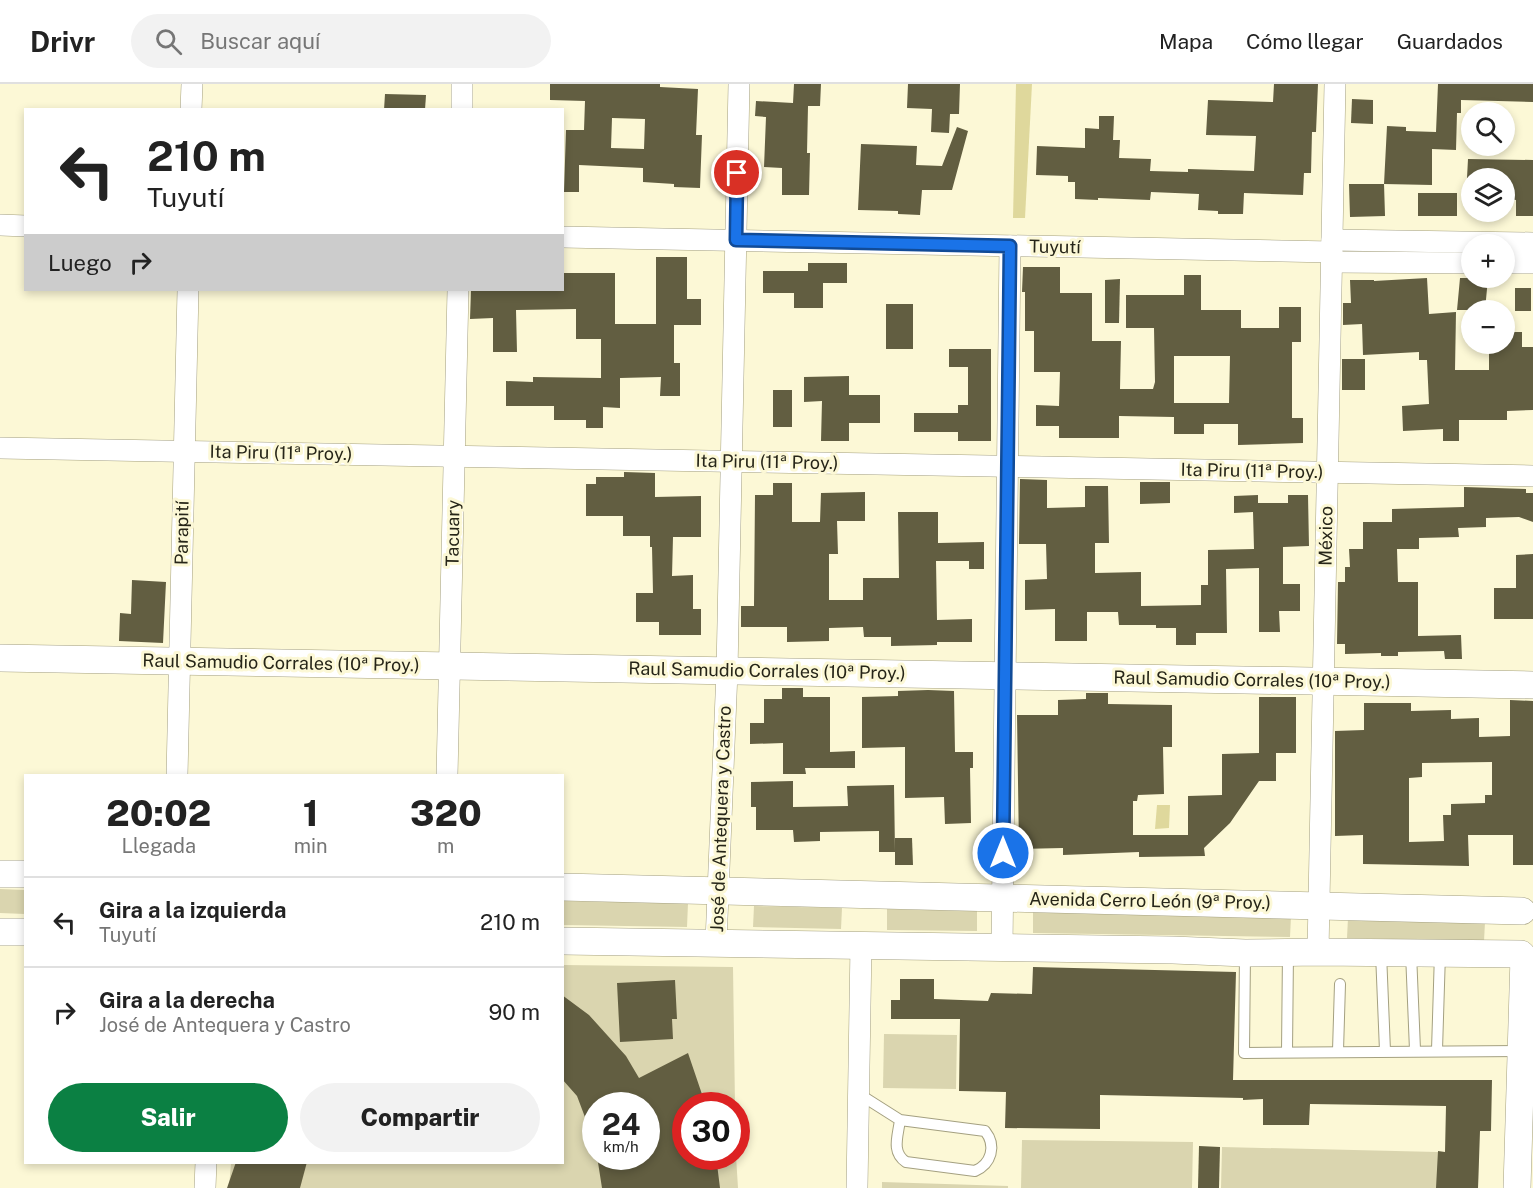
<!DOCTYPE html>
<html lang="es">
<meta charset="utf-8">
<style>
body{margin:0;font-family:"Public Sans",sans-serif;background:#f2f2f2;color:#222;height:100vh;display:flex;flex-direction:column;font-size:22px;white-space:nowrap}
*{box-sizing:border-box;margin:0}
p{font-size:20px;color:#767676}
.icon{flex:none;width:33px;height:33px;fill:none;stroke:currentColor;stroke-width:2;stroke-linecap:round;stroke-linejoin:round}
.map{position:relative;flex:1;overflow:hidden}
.sheet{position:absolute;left:24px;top:690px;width:540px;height:390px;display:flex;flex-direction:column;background:#fff;border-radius:0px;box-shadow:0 3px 9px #0003}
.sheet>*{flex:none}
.hud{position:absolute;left:24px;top:24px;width:540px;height:183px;border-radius:0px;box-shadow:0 3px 9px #0003;background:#fff;color:#222;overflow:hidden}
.fabs{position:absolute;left:1461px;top:18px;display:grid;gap:12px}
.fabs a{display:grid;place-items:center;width:54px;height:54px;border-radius:50%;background:#fff;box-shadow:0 3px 9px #0003;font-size:30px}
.speed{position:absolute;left:582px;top:1008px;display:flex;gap:12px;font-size:30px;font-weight:700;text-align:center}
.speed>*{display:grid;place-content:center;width:78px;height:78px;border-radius:50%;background:#fff;box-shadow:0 3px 9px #0003;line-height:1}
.speed small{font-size:15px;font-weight:400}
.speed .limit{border:9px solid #d22;background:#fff;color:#111}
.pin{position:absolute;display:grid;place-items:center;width:51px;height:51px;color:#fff;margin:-26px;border:3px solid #fff;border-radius:50%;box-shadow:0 2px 6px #0007}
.me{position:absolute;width:66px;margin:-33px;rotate:0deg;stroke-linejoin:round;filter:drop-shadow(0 0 4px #0008)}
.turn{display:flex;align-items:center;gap:21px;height:126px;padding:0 24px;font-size:27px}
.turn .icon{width:78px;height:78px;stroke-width:2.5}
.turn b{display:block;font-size:42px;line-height:51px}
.then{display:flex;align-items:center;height:57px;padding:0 24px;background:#0003;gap:12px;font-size:22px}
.eta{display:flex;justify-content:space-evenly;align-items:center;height:102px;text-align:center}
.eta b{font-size:36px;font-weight:800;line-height:42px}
.button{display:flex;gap:12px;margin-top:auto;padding:12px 24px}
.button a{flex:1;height:69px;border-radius:36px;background:#0b8043;color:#fff;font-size:24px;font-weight:800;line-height:69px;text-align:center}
.button a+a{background:#f2f2f2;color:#222}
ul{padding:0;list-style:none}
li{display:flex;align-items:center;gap:18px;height:90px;padding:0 24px;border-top:2px solid #e0e0e0}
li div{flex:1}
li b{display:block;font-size:22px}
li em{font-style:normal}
header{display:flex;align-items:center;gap:36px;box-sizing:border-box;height:84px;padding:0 30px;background:#fff;border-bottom:2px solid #e0e0e0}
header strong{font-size:28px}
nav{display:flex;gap:33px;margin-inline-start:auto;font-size:21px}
.search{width:420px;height:54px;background:#f2f2f2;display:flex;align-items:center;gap:15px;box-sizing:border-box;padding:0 21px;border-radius:33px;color:#767676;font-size:22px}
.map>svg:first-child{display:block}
.green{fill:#dad5af;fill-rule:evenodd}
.water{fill:#dfd89c}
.building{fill:#625e41;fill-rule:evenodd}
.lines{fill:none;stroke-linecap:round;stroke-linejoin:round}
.service-casing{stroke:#a4a080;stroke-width:12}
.minor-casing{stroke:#a4a080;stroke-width:22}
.tertiary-casing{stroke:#a4a080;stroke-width:28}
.service{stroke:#fff;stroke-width:10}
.minor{stroke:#fff;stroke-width:21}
.tertiary{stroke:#fff;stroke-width:27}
.route-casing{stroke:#114b97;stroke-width:15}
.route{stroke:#1a73e8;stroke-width:10}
.labels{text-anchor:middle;stroke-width:6;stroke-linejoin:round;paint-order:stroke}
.street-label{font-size:18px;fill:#262518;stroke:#fcf8d6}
</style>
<header>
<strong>Drivr</strong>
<div class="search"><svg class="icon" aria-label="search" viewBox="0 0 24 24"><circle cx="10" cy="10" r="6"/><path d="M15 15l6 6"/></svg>Buscar aquí</div>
<nav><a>Mapa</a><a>Cómo llegar</a><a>Guardados</a></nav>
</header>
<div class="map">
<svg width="1533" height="1104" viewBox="0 0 1533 1104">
<rect width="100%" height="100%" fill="#fcf8d6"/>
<g class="green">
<polygon points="0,805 25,806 25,830 0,829"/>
<polygon points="563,817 688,819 687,843 563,841"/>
<polygon points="754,822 842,824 841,845 753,843"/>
<polygon points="887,825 977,827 977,847 887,846"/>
<polygon points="1033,828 1291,832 1290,853 1033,849"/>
<polygon points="1348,834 1485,838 1484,857 1347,854"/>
<path d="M 563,881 L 733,883 L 735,1021 L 686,1022 L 686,1072 L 736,1072 L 738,1104 L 229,1104 L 231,1079 L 562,1078 ZM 596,1022 L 646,1022 L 646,1072 L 596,1072 Z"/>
<polygon points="884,950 957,951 956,1005 883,1004"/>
<polygon points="1022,1056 1193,1058 1192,1104 1021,1104"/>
<polygon points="1222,1063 1479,1069 1478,1104 1221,1104"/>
<polygon points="882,1098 1008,1102 1008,1104 882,1104"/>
</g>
<g class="water">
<polygon points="1016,0 1032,0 1025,134 1013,134"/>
<polygon points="1157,721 1170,721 1169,744 1155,745"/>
</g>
<g class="building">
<path d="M 550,0 L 660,0 L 660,3 L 698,5 L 696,51 L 702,51 L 700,104 L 674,103 L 674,100 L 643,98 L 643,84 L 579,81 L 579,108 L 564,108 L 566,46 L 584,46 L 585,17 L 550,16 ZM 612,34 L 645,35 L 644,65 L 611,64 Z"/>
<polygon points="794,0 821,0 820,22 808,22 807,69 810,69 809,111 782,111 782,84 764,83 766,33 755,32 756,17 793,19"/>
<polygon points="908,0 960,0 959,30 950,30 949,49 931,48 932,25 907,24"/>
<polygon points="1274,0 1318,0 1316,48 1312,48 1311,89 1304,89 1303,111 1244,109 1243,130 1218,130 1218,127 1198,126 1199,110 1151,108 1150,116 1098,114 1098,116 1075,115 1075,98 1068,98 1068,92 1036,91 1037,62 1085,64 1085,44 1099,45 1099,32 1114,32 1113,56 1120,56 1119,74 1151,75 1150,87 1188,88 1188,85 1254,87 1256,52 1206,51 1208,16 1273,18"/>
<polygon points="1438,0 1533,0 1533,18 1461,16 1461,29 1457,29 1456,66 1432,65 1432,101 1384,100 1387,42 1406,43 1406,47 1436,48"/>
<polygon points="385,10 426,11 425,26 384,26"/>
<polygon points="1352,15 1373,16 1373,40 1351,39"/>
<polygon points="957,43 968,47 952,106 922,106 920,131 898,130 898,127 858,126 861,60 917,62 916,81 942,82"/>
<polygon points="1468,75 1533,76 1533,132 1516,132 1516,116 1508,115 1508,94 1467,94"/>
<polygon points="1349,100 1384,100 1385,132 1350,133"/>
<rect x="1418" y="109" width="39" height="23"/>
<polygon points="656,173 687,173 687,215 701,215 701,241 674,241 674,279 680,279 680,312 660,312 661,293 620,294 620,324 603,323 603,344 586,344 586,336 554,336 554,322 506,322 506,297 533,298 533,293 601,294 601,255 576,255 576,225 516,226 517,268 493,268 493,234 470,235 471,206 562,206 562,189 615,189 615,240 656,240"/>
<polygon points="808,179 847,179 847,199 823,199 823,224 794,224 794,209 763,209 763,187 808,187"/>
<path d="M 1023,183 L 1060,183 L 1060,209 L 1092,209 L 1092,257 L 1121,257 L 1120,305 L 1153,305 L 1155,298 L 1154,244 L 1126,244 L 1126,211 L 1184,211 L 1184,191 L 1201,191 L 1201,226 L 1241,226 L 1241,244 L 1279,244 L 1279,223 L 1301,223 L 1301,258 L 1292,258 L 1292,334 L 1303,334 L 1303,359 L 1238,361 L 1238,340 L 1204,340 L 1204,350 L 1174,350 L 1174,333 L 1119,332 L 1119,354 L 1059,354 L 1059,342 L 1036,342 L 1036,321 L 1059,322 L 1060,288 L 1034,288 L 1034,247 L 1025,247 L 1025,208 L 1022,208 ZM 1174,272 L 1230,272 L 1229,319 L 1174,319 Z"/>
<polygon points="1427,194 1429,230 1456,228 1455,286 1489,286 1489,260 1504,260 1504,248 1522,248 1522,263 1533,263 1533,326 1507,327 1507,336 1459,336 1459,357 1443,357 1443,345 1403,347 1402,322 1429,320 1427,276 1419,276 1419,268 1363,271 1362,240 1343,241 1343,219 1351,219 1350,196 1374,196 1374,197"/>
<polygon points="1460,194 1488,194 1485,226 1457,226"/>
<polygon points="1120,195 1119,239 1105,239 1105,196"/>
<rect x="1515" y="204" width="16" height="23"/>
<rect x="886" y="220" width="27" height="45"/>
<polygon points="949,265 991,265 991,357 958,357 958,348 914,348 914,329 958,329 958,321 968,321 968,283 949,283"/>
<rect x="1342" y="275" width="23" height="31"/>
<polygon points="849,292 849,311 880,311 880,339 849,339 849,357 821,357 822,317 804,318 804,293"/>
<rect x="773" y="306" width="19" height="37"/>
<polygon points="624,388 655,389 655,413 701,412 701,453 673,453 672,492 693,491 693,525 701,525 701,551 659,551 659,538 636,538 636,509 653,509 652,463 650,463 650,452 623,452 623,432 586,432 586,400 596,400 596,393 624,393"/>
<polygon points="1020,395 1047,396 1047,424 1085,423 1085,402 1108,402 1109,459 1095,459 1095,489 1141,488 1141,522 1201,521 1201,501 1208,501 1208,466 1254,465 1253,428 1234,429 1234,412 1258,411 1258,419 1288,419 1288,411 1308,411 1309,462 1283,463 1283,500 1300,500 1300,527 1279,527 1280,548 1259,548 1259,484 1226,485 1227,549 1196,549 1196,561 1176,561 1176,544 1156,544 1156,541 1119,541 1118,528 1087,528 1087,557 1055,557 1055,525 1025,526 1025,496 1047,495 1046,460 1019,460"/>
<polygon points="1140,398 1170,398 1170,419 1140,420"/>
<polygon points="773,399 792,399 792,438 820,438 821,409 865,408 865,437 837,437 838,470 829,470 829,516 863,516 863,494 899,494 898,428 938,428 938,459 984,458 984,485 969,485 969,477 936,477 937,536 972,535 972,558 937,558 937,561 891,562 891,553 864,553 863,543 829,544 829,557 787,558 787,543 741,543 741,522 754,522 755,411 773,411"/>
<polygon points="1464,403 1526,405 1526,409 1533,409 1533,438 1519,433 1486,434 1486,443 1458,444 1459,453 1419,454 1419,465 1397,465 1398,498 1418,498 1418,552 1461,551 1462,575 1445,575 1444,567 1398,568 1398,572 1381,572 1381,569 1345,570 1345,560 1337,560 1338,498 1345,498 1345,483 1350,483 1349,465 1363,465 1363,438 1392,438 1392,425 1464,423"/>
<polygon points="1533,470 1533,535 1494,535 1494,504 1516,504 1516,471"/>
<polygon points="132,496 166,498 163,559 119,557 120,529 131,530"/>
<polygon points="782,604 803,604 803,613 830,613 830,668 855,667 855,684 805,684 806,690 783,690 783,659 750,660 750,639 764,639 764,615 782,615"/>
<polygon points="928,606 954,607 955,668 973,668 973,684 970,684 971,739 945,740 944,713 905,714 905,663 862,664 862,613 898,612 898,607"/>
<polygon points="1086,609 1108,609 1108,620 1172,621 1172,663 1163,663 1164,710 1138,711 1137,717 1133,717 1133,751 1188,751 1188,712 1222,711 1222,670 1259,669 1259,613 1296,613 1296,669 1276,669 1276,697 1259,697 1230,739 1204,764 1205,772 1139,773 1139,768 1063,771 1063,764 1019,765 1017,631 1058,631 1058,616 1086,615"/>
<path d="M 1510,616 L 1533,617 L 1533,781 L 1513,781 L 1513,751 L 1468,751 L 1469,782 L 1363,780 L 1363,751 L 1335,752 L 1335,647 L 1364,646 L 1364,619 L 1411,619 L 1411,627 L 1451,626 L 1451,635 L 1479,634 L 1479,653 L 1510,652 ZM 1492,678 L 1492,711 L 1485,711 L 1485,719 L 1451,720 L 1451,731 L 1443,731 L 1444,757 L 1409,758 L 1409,694 L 1422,693 L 1422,679 Z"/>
<polygon points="793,697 793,723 848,722 847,702 894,701 895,768 879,768 879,747 820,748 820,757 794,758 793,746 756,746 756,723 751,723 751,698"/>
<polygon points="895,754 912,754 913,781 895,781"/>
<polygon points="1033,883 1236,888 1233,996 1492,996 1491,1047 1480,1047 1478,1104 1436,1104 1438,1067 1445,1068 1446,1022 1310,1020 1309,1041 1263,1041 1263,1015 1243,1016 1243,1014 1100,1011 1100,1045 1005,1044 1006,1008 959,1007 960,935 891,935 891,916 900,916 900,895 934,895 934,915 988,917 991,909 1032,910"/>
<polygon points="675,896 677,935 672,935 673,955 620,958 617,899"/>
<polygon points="562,911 589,931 626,972 639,994 688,969 706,1022 686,1022 686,1072 716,1072 720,1104 602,1104 597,1072 646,1072 646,1022 596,1022 596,1056 594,1057 577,1012 562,995"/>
<polygon points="1199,1062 1220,1063 1219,1104 1198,1104"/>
<polygon points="236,1078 307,1078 300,1104 227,1104"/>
</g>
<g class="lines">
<g class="service-casing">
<g id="service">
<polyline points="1381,869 1385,967"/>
<polyline points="1411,869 1415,966"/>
<polyline points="1245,870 1244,969 1522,967"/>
<polyline points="1437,966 1440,869"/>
<polyline points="1338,967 1340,900"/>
<polyline points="1287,968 1288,868"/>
<path d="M 859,1010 L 900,1036 L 985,1047 C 997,1062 991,1080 975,1087 L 906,1078 C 891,1068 898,1052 900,1036"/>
</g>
</g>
<g class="minor-casing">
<g id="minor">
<polyline points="191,26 192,0"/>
<polyline points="462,26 462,0"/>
<polyline points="0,141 26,142"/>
<polyline points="562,153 1332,168"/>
<polyline points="1332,156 1533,159"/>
<polyline points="1332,178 1472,179"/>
<polyline points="1504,179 1533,179"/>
<polyline points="0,364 1533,392"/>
<polyline points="177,692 188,206"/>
<polyline points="447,692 458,206"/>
<polyline points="716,859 727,587 739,0"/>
<polyline points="1002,864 1010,162"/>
<polyline points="1318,868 1335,0"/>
<polyline points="205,1104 206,1078"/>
<polyline points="857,1104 861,861"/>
</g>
</g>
<g class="tertiary-casing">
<g id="tertiary">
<polyline points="0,574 1533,601"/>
<polyline points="0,790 26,790"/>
<polyline points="562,803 1522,827"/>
<polyline points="0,848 26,848"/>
<polyline points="562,857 1173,866 1245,869 1318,868 1521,870"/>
<polyline points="1517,1104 1524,873"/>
</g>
</g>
<use href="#service" class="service"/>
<use href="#minor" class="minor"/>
<use href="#tertiary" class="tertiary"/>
</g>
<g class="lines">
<g class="route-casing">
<polyline id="route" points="737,89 736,156 1010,162 1003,769"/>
</g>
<use href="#route" class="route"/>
</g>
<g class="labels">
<g class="street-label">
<text transform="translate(1055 163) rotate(1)" y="6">Tuyutí</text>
<text transform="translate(281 369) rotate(1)" y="6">Ita Piru (11ª Proy.)</text>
<text transform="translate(767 378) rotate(1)" y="6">Ita Piru (11ª Proy.)</text>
<text transform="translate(1252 387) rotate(1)" y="6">Ita Piru (11ª Proy.)</text>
<text transform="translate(182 449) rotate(-89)" y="6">Parapití</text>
<text transform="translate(453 449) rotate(-89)" y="6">Tacuary</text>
<text transform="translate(1326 452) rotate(-89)" y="6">México</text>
<text transform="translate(281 579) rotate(1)" y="6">Raul Samudio Corrales (10ª Proy.)</text>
<text transform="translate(767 587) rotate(1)" y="6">Raul Samudio Corrales (10ª Proy.)</text>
<text transform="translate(1252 596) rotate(1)" y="6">Raul Samudio Corrales (10ª Proy.)</text>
<text transform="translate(721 735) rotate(-88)" y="6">José de Antequera y Castro</text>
<text transform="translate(1150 817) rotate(1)" y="6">Avenida Cerro León (9ª Proy.)</text>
</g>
</g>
</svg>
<div class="fabs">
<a><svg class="icon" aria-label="search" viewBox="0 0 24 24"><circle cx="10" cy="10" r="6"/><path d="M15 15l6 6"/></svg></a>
<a><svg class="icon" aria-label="layers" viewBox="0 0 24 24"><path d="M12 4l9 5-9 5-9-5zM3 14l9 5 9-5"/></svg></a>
<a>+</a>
<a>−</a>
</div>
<div class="speed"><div>24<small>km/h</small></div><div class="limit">30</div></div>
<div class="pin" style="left:737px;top:89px;background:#d93025"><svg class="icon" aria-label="arrive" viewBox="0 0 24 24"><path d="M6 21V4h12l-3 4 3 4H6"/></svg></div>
<svg class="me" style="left:1003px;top:769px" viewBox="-20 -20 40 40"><circle r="17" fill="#1a73e8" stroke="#fff" stroke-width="3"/><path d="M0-11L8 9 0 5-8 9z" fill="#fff"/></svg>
<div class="hud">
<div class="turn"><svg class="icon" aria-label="left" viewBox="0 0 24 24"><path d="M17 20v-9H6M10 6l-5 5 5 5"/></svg><div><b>210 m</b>Tuyutí</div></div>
<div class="then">Luego<svg class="icon" aria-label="right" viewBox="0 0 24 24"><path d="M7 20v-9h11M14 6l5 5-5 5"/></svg></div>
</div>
<section class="sheet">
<div class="eta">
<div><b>20:02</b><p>Llegada</p></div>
<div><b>1</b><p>min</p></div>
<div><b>320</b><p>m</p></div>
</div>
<ul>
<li><svg class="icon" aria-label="left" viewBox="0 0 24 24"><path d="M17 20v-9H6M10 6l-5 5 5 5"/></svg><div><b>Gira a la izquierda</b><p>Tuyutí</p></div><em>210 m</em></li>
<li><svg class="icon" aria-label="right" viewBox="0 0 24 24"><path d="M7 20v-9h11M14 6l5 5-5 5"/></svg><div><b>Gira a la derecha</b><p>José de Antequera y Castro</p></div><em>90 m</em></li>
</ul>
<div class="button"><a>Salir</a><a>Compartir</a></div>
</section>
</div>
